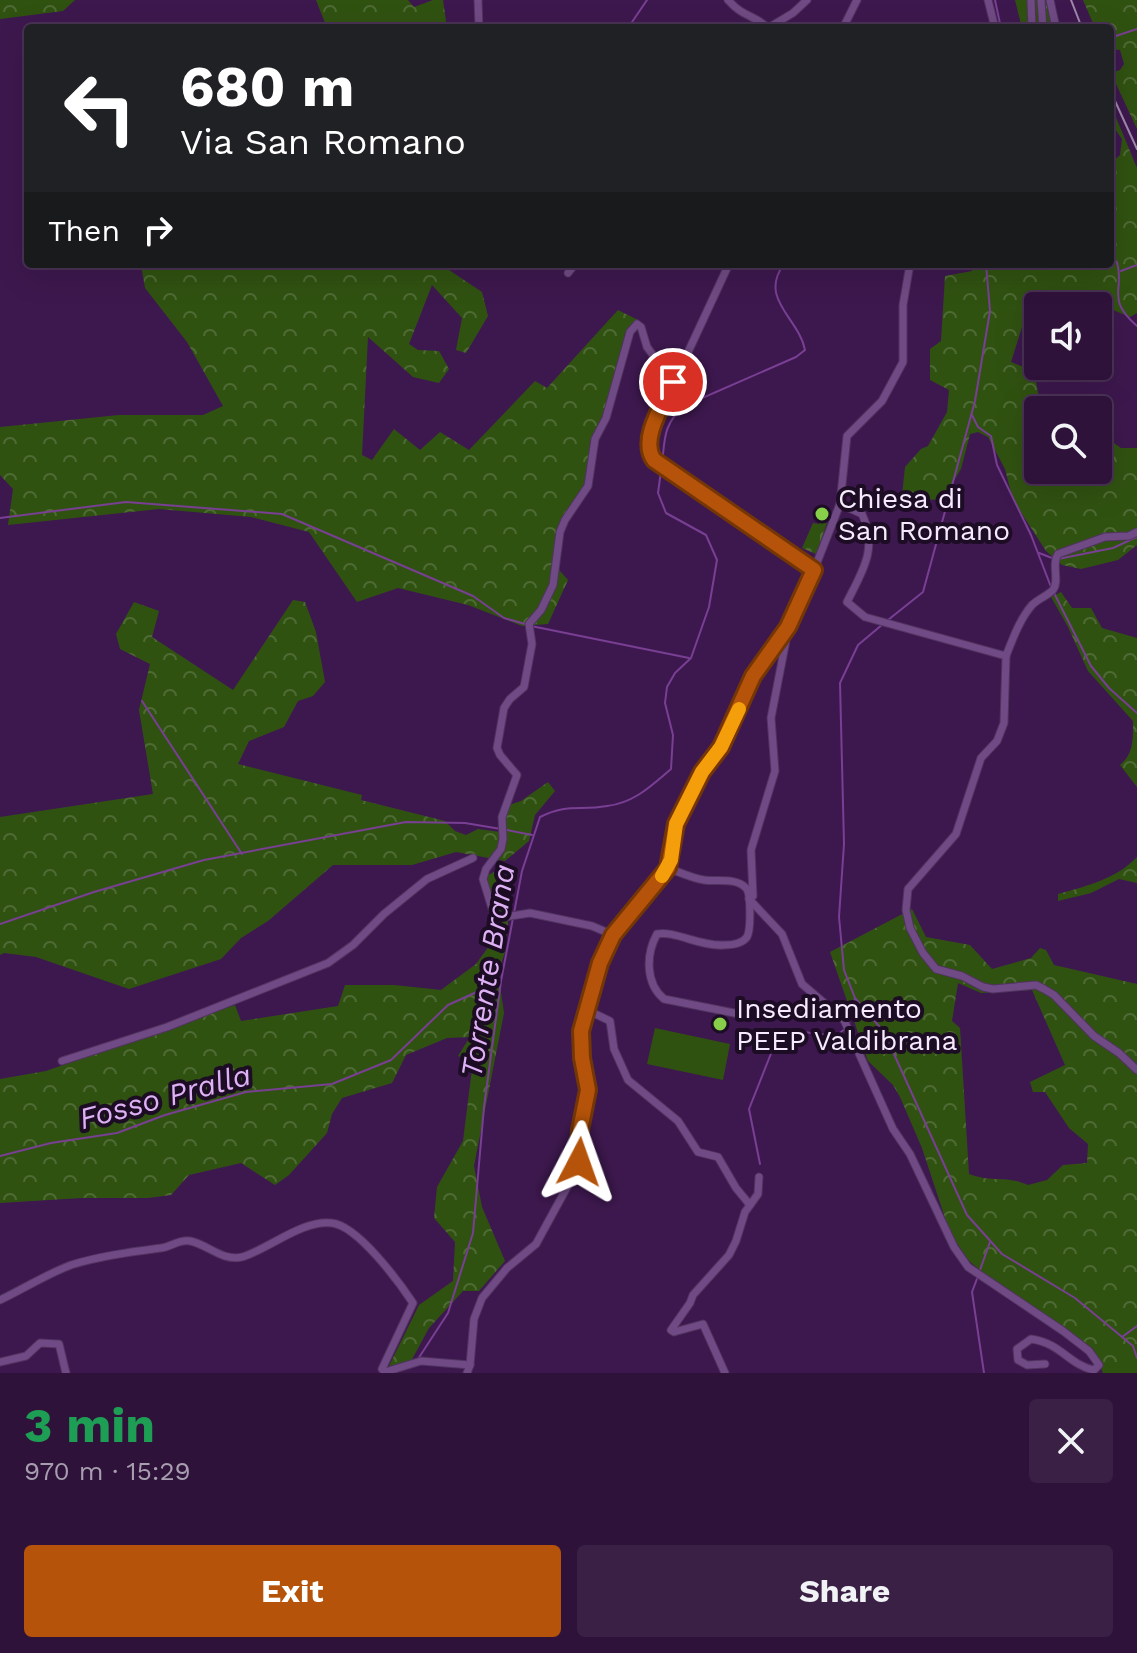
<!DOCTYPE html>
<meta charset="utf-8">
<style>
body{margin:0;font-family:"Work Sans",sans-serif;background:#3a2045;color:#f1f3f6;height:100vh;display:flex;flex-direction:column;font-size:30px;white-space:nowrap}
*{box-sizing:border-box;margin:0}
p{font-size:26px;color:#a79eaf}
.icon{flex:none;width:44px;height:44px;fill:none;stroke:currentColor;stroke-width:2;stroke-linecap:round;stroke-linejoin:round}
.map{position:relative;height:1373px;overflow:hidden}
.panel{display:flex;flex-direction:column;background:#2e123a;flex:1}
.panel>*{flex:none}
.hud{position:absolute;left:24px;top:24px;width:1090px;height:244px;border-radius:8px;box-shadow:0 8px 32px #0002,0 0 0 2px #493254;background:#202124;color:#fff;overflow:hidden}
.controls{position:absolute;left:1024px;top:292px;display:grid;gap:16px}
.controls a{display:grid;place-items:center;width:88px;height:88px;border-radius:8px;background:#2e123a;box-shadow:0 8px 32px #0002,0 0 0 2px #493254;font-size:40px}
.pin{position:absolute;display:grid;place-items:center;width:68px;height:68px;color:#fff;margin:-34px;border:4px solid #fff;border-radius:50%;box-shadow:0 2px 8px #0007}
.me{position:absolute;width:88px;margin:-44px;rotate:4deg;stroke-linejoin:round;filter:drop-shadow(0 0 6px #0008)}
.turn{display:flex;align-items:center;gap:28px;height:168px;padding:0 24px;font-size:36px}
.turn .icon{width:104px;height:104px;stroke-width:2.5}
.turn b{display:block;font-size:56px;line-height:68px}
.then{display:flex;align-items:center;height:76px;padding:0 24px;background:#0003;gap:16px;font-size:30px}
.round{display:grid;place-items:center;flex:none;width:84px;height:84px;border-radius:8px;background:#3a2045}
.head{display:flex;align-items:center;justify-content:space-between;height:136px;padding:0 24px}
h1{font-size:48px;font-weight:700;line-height:60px;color:#1e9e55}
.cta{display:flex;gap:16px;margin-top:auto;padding:16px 24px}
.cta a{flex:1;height:92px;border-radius:8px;background:#b45309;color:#fff;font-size:32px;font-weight:700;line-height:92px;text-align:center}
.cta a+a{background:#3a2045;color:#f1f3f6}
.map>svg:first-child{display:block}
.forest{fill:url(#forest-crowns);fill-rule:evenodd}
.cemetery{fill:url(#cemetery-stones)}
.garden{fill:#305211}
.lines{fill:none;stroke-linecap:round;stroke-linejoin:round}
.stream{stroke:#783f93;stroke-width:2}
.minor-casing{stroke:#513360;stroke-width:9}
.minor{stroke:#704a84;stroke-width:7}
.rail{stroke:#a088ac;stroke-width:2}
.route-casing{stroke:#753606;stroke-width:20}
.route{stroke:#b45309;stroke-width:14}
.slow{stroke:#f59e0b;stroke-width:14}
.poi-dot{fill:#87cf4a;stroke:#1c0c24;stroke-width:3}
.labels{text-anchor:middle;stroke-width:8;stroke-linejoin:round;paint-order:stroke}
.poi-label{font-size:28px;fill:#f6eafe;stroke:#1c0c24;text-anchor:start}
.water-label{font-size:30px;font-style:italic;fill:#ddb1f4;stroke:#1c0c24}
</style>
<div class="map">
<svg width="1137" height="1373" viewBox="0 0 1137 1373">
<defs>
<pattern id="forest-crowns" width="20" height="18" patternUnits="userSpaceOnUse" patternTransform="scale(2)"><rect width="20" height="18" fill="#305211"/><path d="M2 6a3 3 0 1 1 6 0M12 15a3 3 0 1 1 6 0" fill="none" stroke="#4f6b35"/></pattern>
<pattern id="cemetery-stones" width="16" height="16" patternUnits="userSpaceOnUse" patternTransform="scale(2)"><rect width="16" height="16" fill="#305211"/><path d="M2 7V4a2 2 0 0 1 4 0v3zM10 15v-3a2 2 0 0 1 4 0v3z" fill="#4f6b35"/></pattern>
</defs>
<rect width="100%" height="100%" fill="#3d184e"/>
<g class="forest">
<polygon points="0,0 75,0 63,11 0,19"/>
<polygon points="316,0 408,0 414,7 433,0 443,0 447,28 327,28"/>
<polygon points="1015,0 1053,0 1061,28 1022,28"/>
<polygon points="1083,0 1137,0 1137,129 1111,73 1120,70 1124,64 1120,50 1110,49 1110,28 1095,28"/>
<polygon points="1110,103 1137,168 1137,313 1130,317 1065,290 1060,304 1033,292 1011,362 1034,371 1041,409 1043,410 1038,410 1038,470 1098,470 1098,417 1105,437 1121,448 1137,448 1137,545 1118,560 1081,569 1062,565 1046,551 1013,500 1005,469 988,437 978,432 970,434 961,469 942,500 918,499 902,495 905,467 921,449 928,446 947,412 949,390 930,380 930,349 941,341 945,276 972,271 973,264 1110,264 1110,164 1120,155 1122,139 1110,122"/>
<polygon points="143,264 440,264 482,292 488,316 466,353 456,350 462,318 432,285 409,344 418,350 439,351 449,369 439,383 413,377 368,337 362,455 372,460 394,429 420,450 440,432 469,450 535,381 547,388 618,310 638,320 625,334 604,412 590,441 589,468 583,487 559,529 555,560 559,570 568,580 548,624 522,626 468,605 398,588 357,602 309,532 251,517 159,509 8,525 13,489 0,475 0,427 119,415 203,415 223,406 187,342 145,288 141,265"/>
<path d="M 1061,592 L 1072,608 L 1091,608 L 1102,628 L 1137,638 L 1137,787 L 1120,765 C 1134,754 1133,738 1133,721 L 1088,671 L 1068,627 L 1051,597 Z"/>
<polygon points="293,600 305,602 316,632 325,682 313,696 298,701 284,727 249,741 238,764 362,795 361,800 445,821 455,831 466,835 478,829 500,832 509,805 521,801 548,782 555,791 535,815 529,841 505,861 456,852 412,865 333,865 268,921 241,938 221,959 129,989 36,957 4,953 0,955 0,817 153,794 139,710 150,664 120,649 116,634 134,602 159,611 152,637 233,690"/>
<path d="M 1137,857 L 1137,883 L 1119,879 L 1091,893 L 1058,901 L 1058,894 C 1087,886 1116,879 1137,857 Z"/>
<polygon points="494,872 508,922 505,952 498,973 504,1013 474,1166 482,1207 505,1261 479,1291 463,1291 429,1328 410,1363 389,1366 419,1305 453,1281 455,1242 434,1218 437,1187 463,1141 473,1061 458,1056 470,1037 447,1038 406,1055 392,1083 342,1098 332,1114 327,1133 289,1175 275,1185 241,1163 189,1175 171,1195 148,1198 82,1198 0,1203 0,1079 46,1071 235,1005 241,1021 338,1006 345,985 394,985 441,990 476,964 500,931 487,888 488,875"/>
<path d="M 912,909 L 926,937 L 970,945 L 992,969 L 1031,958 L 1040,948 L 1046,950 L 1054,965 L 1137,984 L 1137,1373 L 1103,1373 L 1093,1349 L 986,1275 L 969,1261 L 950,1233 L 922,1148 L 900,1097 L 893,1085 L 868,1061 L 830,952 ZM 958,983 L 981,993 L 1032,990 L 1065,1065 L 1030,1082 L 1033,1092 L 1045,1092 L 1069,1128 L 1088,1144 L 1087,1163 L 1063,1165 L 1047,1180 L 1028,1185 C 1007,1175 992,1183 969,1174 L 960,1028 L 952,1021 Z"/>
</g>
<polygon class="cemetery" points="820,521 827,523 816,554 802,548 813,523 819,524"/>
<polygon class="garden" points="655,1028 730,1044 723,1080 647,1064"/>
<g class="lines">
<g class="stream">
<polyline points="995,0 1001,28"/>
<polyline points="628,28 647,0"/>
<polyline points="1110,38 1137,29"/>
<path d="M 1110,258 L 1117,262 C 1125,290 1105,298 1137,326"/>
<polyline points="168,264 186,264"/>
<polyline points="145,267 162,264"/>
<polyline points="1121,271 1137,265"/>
<polyline points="972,415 978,427 991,436 997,465 1031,535 1051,587"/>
<path d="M 662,464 C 665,438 663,425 684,406 L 796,357 L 805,350 C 799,318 758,299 784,264"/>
<polyline points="0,518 126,502 282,514 473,596 504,618 525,624"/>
<polyline points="1039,553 1052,558"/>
<polyline points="1058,559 1113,548 1137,537"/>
<polyline points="1054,593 1091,666 1109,688 1137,713"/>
<polyline points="888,620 923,592 950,493 975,401 990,311 986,264"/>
<polyline points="883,624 858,645 840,683 844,844 839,917 844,970 855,998 884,1032 967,1215 1002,1254 1075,1298 1133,1346 1137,1358"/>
<polyline points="531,626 689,658"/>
<polyline points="142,701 242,854"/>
<polyline points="507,830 532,835"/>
<polyline points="0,924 94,892 204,860 406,822 465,823 501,829"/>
<polyline points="849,1023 855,998"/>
<polyline points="0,1156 51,1143 117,1133 165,1115 246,1092 332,1084 391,1060 448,1005 501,981"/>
<polyline points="760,1164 749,1109 772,1051 775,1035 787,1030 836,1036 846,1028"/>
<polyline points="980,1270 990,1242"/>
<polyline points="978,1276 972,1292 984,1373"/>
<polyline points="1122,1337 1137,1326"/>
<path d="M 418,1359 L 448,1313 L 473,1233 L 484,1107 L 501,981 L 522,871 L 540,817 C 568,803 579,811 607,806 C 634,803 651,786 671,769 L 673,735 L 665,703 L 667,687 L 675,673 L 691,658 L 709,607 L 717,560 L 706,535 L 666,513 L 658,493 L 661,471"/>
</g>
<g class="minor-casing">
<g id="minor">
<polyline points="478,0 479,28"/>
<path d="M 728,0 C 744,18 753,14 768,28"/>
<polyline points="988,0 995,28"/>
<polyline points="1031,0 1032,28"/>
<polyline points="1041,0 1043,28"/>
<polyline points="1050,0 1056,28"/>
<polyline points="768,28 793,13 807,0"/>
<polyline points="843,28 857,0"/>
<path d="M 729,264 L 656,421 C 650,438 644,450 658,464 L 814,570"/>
<polyline points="568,273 575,264"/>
<path d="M 840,504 L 862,514 C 878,549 863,570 847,602 L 865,617 L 1006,656 C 1013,638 1020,619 1032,605 C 1038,599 1047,596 1053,590 C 1060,581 1051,565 1058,554 L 1105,537 L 1129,536 L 1137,532"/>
<polyline points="1006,656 1004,723 997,741 981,758 956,834 908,889 906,910 910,928 923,953 936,969 962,976 983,987 993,989 1036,985 1044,989 1054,995 1094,1036 1119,1053 1137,1070"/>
<path d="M 668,868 C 679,872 691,878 704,880 C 716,882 736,877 746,888 C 751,893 751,930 747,937 C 742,944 732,945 724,945 C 701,947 674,930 657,934 C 646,954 645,983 664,999 L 749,1016"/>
<polyline points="753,896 751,850 775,771 771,718 788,630"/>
<path d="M 749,899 L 782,934 L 802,984 L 844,1020 L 893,1129 L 910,1154 L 954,1247 L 968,1267 L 1063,1331 L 1089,1351 L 1099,1365 L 1094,1370 C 1069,1365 1061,1343 1031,1339 L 1017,1349 L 1018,1360 L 1027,1365 L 1045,1364"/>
<polyline points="613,935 592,926 530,913 498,918 494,915 483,879 486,869 501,849 503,839 502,817 517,775 500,755 497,748 504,708 510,699 524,687 532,644 529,624 541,610 553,585 560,532 565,520 588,486 595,439 606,418 630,332 637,324 641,327 647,347 673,382"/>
<polyline points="585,1009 610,1021 614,1049 628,1080 678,1121 698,1152 718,1157 736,1188 750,1205"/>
<polyline points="62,1061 167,1027 328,963 353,945 384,914 427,879 473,858"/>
<path d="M 0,1300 C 23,1289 47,1274 71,1265 C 100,1256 131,1252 161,1248 C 171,1247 179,1239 190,1241 C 207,1244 223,1262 242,1257 C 267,1250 303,1219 332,1223 C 358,1226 399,1282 413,1303 L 382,1369 L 385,1372 L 421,1361 L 470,1365"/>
<polyline points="0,1362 26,1356 40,1343 59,1344 66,1373"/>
<polyline points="467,1373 470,1365 474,1319 482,1298 507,1268 536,1244 577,1169 588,1090 582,1058 581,1031 592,985 606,948 613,935 668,868 676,824 702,772 721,747 753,676 788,627 814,570 840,504 847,436 882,401 903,362 903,305 910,264"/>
<polyline points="725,1373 703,1324 674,1332 671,1330 690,1303 693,1295 729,1255 736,1241 745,1212 758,1194 759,1177"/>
</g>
</g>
<use href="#minor" class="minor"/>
<g class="rail">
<polyline points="1071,0 1082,28"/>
<polyline points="1110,90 1137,149"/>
</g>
</g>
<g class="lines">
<g class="route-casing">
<path id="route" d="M 579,1162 L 580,1130 L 588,1090 L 582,1058 L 581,1031 L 600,963 L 613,935 L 668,868 L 676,824 L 702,772 L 721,747 L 753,676 L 788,627 L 814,570 L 654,460 C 639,439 664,403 673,382"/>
</g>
<use href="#route" class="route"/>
<polyline class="slow" points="662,876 671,860 676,824 702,772 721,747 739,709"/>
</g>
<g class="poi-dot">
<circle cx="822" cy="514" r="8"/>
<circle cx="720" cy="1024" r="8"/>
</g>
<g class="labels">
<g class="poi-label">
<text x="838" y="508">Chiesa di<tspan x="838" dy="32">San Romano</tspan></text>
<text x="736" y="1018">Insediamento<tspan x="736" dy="32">PEEP Valdibrana</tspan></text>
</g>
<g class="water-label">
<text transform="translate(488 971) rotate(-81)" y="10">Torrente Brana</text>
<text transform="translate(165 1097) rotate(-15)" y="10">Fosso Pralla</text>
</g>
</g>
</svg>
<div class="controls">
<a><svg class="icon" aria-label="sound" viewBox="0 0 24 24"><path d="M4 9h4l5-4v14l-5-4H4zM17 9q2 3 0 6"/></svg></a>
<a><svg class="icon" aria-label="search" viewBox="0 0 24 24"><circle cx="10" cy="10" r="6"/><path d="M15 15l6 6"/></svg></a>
</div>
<div class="pin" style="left:673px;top:382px;background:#d93025"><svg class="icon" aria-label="arrive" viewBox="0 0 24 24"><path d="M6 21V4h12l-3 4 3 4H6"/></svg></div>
<svg class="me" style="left:579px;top:1162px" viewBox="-20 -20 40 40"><path d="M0-17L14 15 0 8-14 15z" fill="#b45309" stroke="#fff" stroke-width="4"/></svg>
<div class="hud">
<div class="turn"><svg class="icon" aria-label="left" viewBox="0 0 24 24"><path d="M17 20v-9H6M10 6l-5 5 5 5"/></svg><div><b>680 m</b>Via San Romano</div></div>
<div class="then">Then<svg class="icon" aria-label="right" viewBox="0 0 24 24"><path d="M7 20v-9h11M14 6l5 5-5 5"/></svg></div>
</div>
</div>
<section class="panel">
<div class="head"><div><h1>3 min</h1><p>970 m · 15:29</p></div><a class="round"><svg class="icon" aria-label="close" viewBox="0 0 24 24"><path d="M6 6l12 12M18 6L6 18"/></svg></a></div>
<div class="cta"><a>Exit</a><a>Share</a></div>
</section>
